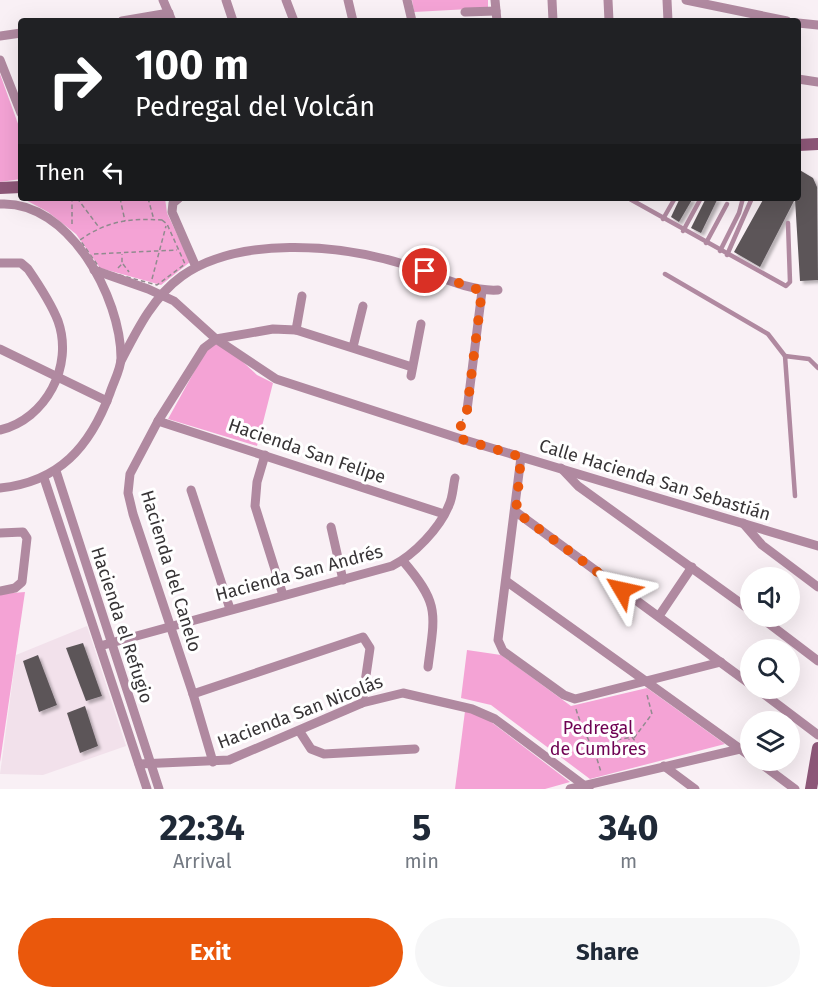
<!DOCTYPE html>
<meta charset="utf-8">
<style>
body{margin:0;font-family:"Fira Sans",sans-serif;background:#f6f6f7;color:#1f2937;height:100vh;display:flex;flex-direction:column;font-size:22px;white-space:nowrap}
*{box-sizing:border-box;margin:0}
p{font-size:20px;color:#747a83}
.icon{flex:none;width:33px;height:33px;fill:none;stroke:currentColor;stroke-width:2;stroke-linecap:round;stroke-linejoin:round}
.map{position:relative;height:789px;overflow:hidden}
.drawer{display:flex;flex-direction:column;background:#fff;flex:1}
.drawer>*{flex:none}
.banner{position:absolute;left:18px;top:18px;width:783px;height:183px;border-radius:6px;box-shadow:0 6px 24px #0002;background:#202124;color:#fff;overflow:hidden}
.controls{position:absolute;left:740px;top:567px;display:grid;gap:12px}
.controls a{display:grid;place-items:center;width:60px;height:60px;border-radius:50%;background:#fff;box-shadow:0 6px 24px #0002;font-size:30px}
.pin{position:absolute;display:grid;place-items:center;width:51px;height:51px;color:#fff;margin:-26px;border:3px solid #fff;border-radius:50%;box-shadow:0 2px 6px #0007}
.me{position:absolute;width:66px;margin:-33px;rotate:306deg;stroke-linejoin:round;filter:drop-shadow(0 0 4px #0008)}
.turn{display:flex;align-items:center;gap:21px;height:126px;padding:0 18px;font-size:27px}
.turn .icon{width:78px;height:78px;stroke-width:2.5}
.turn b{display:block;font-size:42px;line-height:51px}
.then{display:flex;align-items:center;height:57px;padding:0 18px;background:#0003;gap:12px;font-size:22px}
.eta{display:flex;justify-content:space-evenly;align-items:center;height:102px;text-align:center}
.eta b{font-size:36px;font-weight:700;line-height:42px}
.action{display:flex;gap:12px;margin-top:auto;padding:12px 18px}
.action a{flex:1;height:69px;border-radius:36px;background:#ea580c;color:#fff;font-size:24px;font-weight:700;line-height:69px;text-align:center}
.action a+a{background:#f6f6f7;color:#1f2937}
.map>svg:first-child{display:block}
.built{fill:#f2e1eb}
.green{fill:#f4a3d5}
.building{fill:#5c5559;filter:url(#shadow)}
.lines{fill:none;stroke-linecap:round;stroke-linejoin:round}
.path{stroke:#918b8f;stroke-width:1.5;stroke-dasharray:4.5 3;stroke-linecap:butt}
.lane{stroke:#b089a0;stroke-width:4.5}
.street{stroke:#b089a0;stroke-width:9}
.secondary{stroke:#8d5778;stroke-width:12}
.route{stroke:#ea580c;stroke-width:10;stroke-dasharray:0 18}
.labels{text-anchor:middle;stroke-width:6;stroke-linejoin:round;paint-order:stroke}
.street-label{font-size:18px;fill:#373436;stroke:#fff}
.park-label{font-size:18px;fill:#6f0253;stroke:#fff}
</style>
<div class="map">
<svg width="818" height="789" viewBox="0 0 818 789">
<defs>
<filter id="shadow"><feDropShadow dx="3" dy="3" stdDeviation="1.5" flood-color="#0004"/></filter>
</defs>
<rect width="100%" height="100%" fill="#f9f0f5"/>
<polygon class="built" points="87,626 126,746 43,775 0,774 16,655"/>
<g class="green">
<polygon points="412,0 488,0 488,8 414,12"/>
<polygon points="0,74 21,132 21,179 0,182"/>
<polygon points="22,198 165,198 167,213 190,262 161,285 100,268 76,234 48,212"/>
<polygon points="218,339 257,375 273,383 257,446 168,419 210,343"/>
<polygon points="25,592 0,762 0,594"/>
<polygon points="467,650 501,655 571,706 647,688 725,744 590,779 491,705 461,698"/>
<polygon points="465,711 486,718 570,782 545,789 455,789"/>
</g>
<g class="building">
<polygon points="798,169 813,178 817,187 818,280 800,281 795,199 760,267 734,252 764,198 798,198"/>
<polygon points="680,198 693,198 679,222 671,217"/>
<polygon points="706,198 718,198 701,233 691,228"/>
<polygon points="83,643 102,696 86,701 66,648"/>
<polygon points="38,655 57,705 39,712 23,661"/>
<polygon points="85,706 98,746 80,753 67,713"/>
</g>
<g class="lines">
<g class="path">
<polyline points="77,198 98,226"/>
<polyline points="120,198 125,221"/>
<polyline points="148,198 154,220"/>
<path d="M 162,220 L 167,224 L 185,264 L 157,285 L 101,270 L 80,240 C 107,221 129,218 162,220 Z"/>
<polyline points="72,224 72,198"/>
<polyline points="94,254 177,250"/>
<polyline points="123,264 129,272"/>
<polyline points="118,268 122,264 122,254"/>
<polyline points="152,279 166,226"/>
<polyline points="460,428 463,419"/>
<path d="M 576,709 C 581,727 590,741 596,757 L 601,757 L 600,752 L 595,754"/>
<polyline points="634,738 652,714 647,695"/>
<circle cx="614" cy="742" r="3"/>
<polyline points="617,740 632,737 635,741 631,744 629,739"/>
<polyline points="601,753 609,743"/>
<polyline points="597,759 601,772"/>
</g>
<g class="lane">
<polyline points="628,198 786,286 790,282 788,223"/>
<polyline points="663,219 675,198"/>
<polyline points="683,231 701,198"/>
<polyline points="706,243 727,204"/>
<polyline points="720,251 739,213 743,198"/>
<polyline points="727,255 752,198"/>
<polyline points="665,274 768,334 785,356"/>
<polyline points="795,496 785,356 809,359 818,368"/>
</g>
<g class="street">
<polyline points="163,0 172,21"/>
<polyline points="226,0 233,21"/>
<polyline points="286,0 294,21"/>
<polyline points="348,0 353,21"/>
<polyline points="407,0 412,21"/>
<polyline points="495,0 497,21"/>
<polyline points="552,0 553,21"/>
<polyline points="608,0 609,21"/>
<polyline points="667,0 668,21"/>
<polyline points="686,0 787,21"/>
<polyline points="465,12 496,11"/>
<polyline points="122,21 169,13"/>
<polyline points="798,23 818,25"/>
<polyline points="0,36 21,33"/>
<polyline points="0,60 21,113"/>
<polyline points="798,79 818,82"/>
<polyline points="179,198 173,203 172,212 196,267"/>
<path d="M 0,204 C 69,200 121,298 121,358 C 121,369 113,383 110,393 C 90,447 59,482 0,488"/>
<path d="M 0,263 L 21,263 L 28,269 C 39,285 51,303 58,321 C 74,366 46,419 0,430"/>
<polyline points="94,270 148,289 174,301 216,339 276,379 458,438 818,546"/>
<polyline points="296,330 302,296"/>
<polyline points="353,347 363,306"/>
<polyline points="0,349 107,401"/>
<path d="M 121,361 C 137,330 153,297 182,276 C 239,236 339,244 403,264 C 433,273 467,292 498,290"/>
<polyline points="411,376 421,324"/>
<polyline points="467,410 482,291"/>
<polyline points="158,421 444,514"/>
<polyline points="265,455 257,482 255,506 283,595"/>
<polyline points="521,457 498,640 503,651 564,695 575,699 721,662"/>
<polyline points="561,468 578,486 750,610"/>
<polyline points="56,471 159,789"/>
<polyline points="44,478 147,789"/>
<polyline points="191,490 230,609"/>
<polyline points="516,512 750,684"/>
<polyline points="743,523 762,545 818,587"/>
<polyline points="331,527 343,580"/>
<polyline points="0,533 23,532 27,538 22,582 15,588 0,591"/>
<path d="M 403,561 C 440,604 435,613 428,667"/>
<polyline points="506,581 750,756"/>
<polyline points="659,616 692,567"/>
<polyline points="759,616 818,661"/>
<path d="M 100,646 L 392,566 C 414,555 440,528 449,505 C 453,497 453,486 455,478"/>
<polyline points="756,688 818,735"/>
<polyline points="193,694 363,637 370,648 362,703"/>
<polyline points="300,732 311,749 324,754 415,749"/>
<polyline points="756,760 795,789"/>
<polyline points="213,762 193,694 133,514 128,493 130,474 158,421 204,348 216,339 273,329 296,330 412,367"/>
<polyline points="139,764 229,760 362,703 403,693 472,709 495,719 589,789"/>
<polyline points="664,766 695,789"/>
<polyline points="570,789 740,749"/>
</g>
<g class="secondary">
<polyline points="798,145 818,144"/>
<polyline points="0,188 21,187"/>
<polyline points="811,789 818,748"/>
</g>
</g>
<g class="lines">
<polyline class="route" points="425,271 482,291 467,410 464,413 458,438 521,457 516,512 622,590"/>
</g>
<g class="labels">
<g class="street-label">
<text transform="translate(307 451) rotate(19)" y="6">Hacienda San Felipe</text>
<text transform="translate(655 480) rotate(17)" y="6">Calle Hacienda San Sebastián</text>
<text transform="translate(171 571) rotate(73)" y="6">Hacienda del Canelo</text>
<text transform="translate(299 573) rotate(-15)" y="6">Hacienda San Andrés</text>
<text transform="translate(122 625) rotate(72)" y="6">Hacienda el Refugio</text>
<text transform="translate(300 712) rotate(-21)" y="6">Hacienda San Nicolás</text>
</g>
<g class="park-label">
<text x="598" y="734">Pedregal<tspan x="598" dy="21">de Cumbres</tspan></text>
</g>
</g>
</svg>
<div class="controls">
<a><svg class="icon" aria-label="sound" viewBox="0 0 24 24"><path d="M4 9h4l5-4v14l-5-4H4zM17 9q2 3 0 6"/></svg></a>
<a><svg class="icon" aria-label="search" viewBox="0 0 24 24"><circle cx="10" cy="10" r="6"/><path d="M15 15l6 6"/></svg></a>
<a><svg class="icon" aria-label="layers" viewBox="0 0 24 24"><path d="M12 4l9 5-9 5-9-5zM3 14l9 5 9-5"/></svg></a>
</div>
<div class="pin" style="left:425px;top:271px;background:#d93025"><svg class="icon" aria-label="arrive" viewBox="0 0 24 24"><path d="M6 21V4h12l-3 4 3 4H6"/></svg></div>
<svg class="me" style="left:622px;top:590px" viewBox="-20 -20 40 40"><path d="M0-17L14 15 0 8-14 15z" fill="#ea580c" stroke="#fff" stroke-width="4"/></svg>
<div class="banner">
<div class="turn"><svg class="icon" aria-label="right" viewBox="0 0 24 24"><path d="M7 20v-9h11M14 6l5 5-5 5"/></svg><div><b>100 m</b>Pedregal del Volcán</div></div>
<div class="then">Then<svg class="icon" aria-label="left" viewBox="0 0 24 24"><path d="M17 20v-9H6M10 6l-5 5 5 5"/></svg></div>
</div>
</div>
<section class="drawer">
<div class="eta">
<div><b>22:34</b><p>Arrival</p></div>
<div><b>5</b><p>min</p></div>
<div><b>340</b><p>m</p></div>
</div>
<div class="action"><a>Exit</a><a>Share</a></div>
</section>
